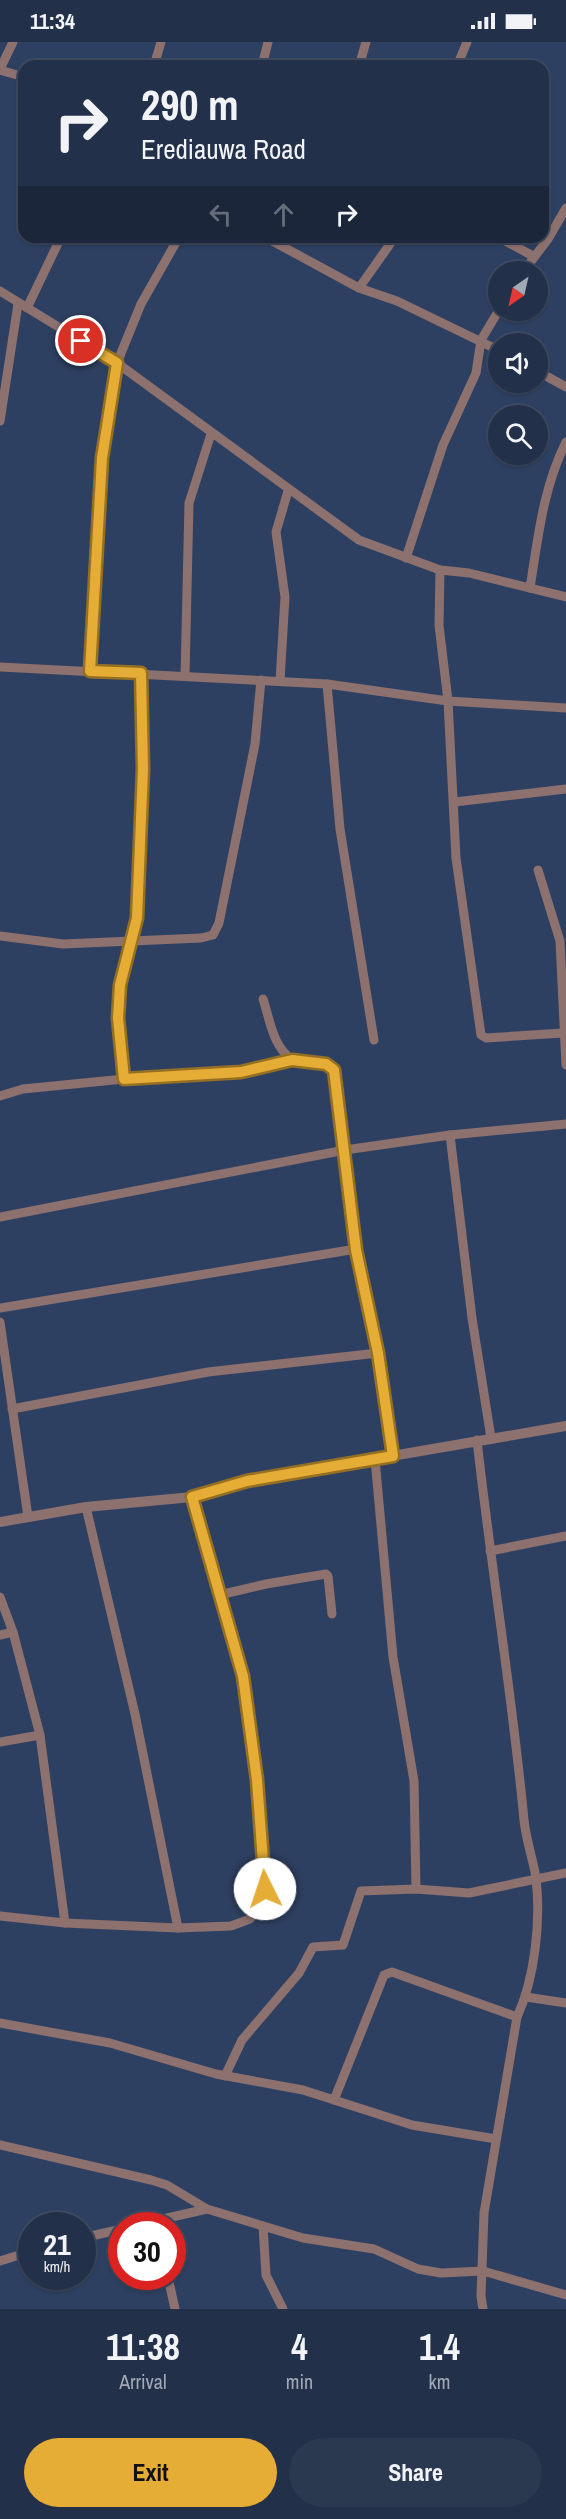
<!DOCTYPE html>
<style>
body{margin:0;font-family:"Archivo Narrow",sans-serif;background:#2a3850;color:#f1f3f6;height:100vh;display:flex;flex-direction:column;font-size:22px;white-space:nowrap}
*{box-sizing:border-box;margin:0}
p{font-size:20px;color:#a2a9b4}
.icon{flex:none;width:33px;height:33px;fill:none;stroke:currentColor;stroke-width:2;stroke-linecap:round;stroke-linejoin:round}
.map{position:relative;height:2267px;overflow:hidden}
.side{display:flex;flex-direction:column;background:#223049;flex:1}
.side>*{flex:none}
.banner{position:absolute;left:18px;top:18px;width:531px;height:183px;border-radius:18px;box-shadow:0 2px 4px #0004,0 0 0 2px #3f4b61;background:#223049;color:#f1f3f6;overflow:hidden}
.needle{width:39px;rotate:214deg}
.controls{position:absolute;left:488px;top:219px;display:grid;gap:12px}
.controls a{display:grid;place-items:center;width:60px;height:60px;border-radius:50%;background:#223049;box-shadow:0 2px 4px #0004,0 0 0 2px #3f4b61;font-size:30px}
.speed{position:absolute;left:18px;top:2170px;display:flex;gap:12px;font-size:30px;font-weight:700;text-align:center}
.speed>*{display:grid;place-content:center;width:78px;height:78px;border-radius:50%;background:#223049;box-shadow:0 2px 4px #0004,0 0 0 2px #3f4b61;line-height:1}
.speed small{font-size:15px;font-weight:400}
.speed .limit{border:9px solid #d22;background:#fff;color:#111}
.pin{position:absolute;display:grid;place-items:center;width:51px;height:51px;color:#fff;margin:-26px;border:3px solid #fff;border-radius:50%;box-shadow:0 2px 6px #0007}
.me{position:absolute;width:66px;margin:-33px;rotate:356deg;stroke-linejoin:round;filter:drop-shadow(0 0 4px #0008)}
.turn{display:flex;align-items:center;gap:21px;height:126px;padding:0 24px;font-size:27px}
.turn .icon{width:78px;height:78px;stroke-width:2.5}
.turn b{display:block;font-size:42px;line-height:51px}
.lanes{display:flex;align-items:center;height:57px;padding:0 24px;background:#0003;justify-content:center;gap:30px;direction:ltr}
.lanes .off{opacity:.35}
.eta{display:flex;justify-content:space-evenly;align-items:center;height:102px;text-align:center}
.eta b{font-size:36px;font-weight:700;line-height:42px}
.button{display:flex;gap:12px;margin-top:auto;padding:12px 24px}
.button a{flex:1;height:69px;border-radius:36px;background:#e5ad35;color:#111;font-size:24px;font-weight:700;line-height:69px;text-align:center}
.button a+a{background:#2a3850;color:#f1f3f6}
.status{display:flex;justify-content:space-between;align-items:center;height:42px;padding:0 30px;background:#223049;direction:ltr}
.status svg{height:16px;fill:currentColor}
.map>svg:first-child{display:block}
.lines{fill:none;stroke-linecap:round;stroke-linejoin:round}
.minor{stroke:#8d716f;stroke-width:9}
.tertiary{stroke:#8d716f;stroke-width:10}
.route-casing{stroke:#957022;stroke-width:15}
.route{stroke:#e5ad35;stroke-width:10}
</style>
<div class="status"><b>11:34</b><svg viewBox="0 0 49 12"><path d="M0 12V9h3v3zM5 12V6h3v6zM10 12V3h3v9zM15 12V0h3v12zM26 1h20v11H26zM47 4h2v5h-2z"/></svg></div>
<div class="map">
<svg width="566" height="2267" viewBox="0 0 566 2267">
<rect width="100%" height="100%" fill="#2e4061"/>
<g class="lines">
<g class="minor">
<polyline points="154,24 161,0"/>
<polyline points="262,24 268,0"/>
<polyline points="359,24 366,0"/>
<polyline points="457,24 467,0"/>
<polyline points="0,27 13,0"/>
<polyline points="0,28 24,35"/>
<polyline points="265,195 359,246 397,259 498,308"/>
<polyline points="498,195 533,214"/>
<polyline points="523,230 548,197 566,166"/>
<polyline points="359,246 395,195"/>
<polyline points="0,249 117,321 359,498 440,528 469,531 566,555"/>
<polyline points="27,266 61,195"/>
<polyline points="537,329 566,345"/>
<polyline points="0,379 18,262"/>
<polyline points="406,516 443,403 476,331 481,298 499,268"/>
<polyline points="440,528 439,583 448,659 456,816 481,993 486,996 563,991"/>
<path d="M 530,546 C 538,496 543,446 566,400"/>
<polyline points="0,625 327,642 448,659 566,666"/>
<polyline points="90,629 102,416 117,321 141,262 179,195"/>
<polyline points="185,634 189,461 211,392"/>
<polyline points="280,639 285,555 276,490 288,449"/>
<polyline points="327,642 340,787 374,998"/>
<polyline points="455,760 566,747"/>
<polyline points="538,828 560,899 566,1023"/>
<polyline points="0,894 63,902 201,896 213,893 219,881 255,702 261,638"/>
<path d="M 263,957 C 270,978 273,1006 293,1018"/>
<polyline points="124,1037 118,976 120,943 137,876 143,727 141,631"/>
<polyline points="0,1054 23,1047 124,1037 241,1030 293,1018 326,1022 334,1028 356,1207 378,1311 393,1414"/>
<polyline points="450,1093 472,1276 491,1396"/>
<polyline points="0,1175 345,1108 450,1093 566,1082"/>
<polyline points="0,1266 356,1207"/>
<polyline points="0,1280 28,1475"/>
<polyline points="12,1367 208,1330 378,1311"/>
<path d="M 477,1398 C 491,1525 512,1651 524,1778 C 526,1798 533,1817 536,1836 C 541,1879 535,1936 517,1975 L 484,2171 L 481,2254 L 483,2267"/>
<polyline points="375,1417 393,1615 414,1739 416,1847"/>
<polyline points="86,1465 135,1672 178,1886"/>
<polyline points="490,1509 566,1494"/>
<polyline points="219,1553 266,1542 326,1532 328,1534 332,1572"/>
<polyline points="0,1555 13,1590 40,1693 65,1881"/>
<polyline points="0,1593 13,1590"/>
<polyline points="0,1700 40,1693"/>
<polyline points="0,1874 65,1881 178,1886 231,1884 250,1877 257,1868 265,1847 257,1738 243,1634 192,1455"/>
<polyline points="526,1955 566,1961"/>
<polyline points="0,1981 110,2001 216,2032 303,2048 412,2083 496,2097"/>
<polyline points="225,2034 242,1998 299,1931 313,1905 343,1903 361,1849 416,1847 469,1851 566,1831"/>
<polyline points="334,2058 384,1933 392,1930 517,1975"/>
<polyline points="0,2103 151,2138 167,2143 207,2167 303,2196 374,2207 418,2227 441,2231 483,2229 566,2253"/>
<polyline points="132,2184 207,2167"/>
<polyline points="263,2184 266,2233 283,2267"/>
<polyline points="82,2196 122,2187"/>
<polyline points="0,2219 32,2209"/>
<polyline points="168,2235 175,2267"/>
</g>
<polyline class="tertiary" points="0,1480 86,1465 192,1455 247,1439 566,1384"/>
</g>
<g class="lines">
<g class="route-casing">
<polyline id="route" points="81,299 117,321 102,416 90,629 141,631 143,727 137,876 120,943 118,976 124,1037 241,1030 292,1018 326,1022 334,1028 356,1208 378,1311 393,1414 247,1439 192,1455 243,1634 257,1738 265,1847"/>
</g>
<use href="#route" class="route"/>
</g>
</svg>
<div class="controls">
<a><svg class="needle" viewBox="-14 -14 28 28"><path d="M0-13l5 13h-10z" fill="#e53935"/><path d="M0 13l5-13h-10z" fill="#a2a9b4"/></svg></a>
<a><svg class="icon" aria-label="sound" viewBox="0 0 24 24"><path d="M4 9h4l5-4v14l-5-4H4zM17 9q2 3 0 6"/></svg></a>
<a><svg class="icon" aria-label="search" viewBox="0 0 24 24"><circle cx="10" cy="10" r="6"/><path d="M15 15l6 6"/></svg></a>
</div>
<div class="speed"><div>21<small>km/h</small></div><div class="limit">30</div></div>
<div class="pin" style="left:81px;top:299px;background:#d93025"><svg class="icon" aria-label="arrive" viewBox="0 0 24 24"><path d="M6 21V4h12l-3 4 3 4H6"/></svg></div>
<svg class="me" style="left:265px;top:1847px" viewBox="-20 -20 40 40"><circle r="19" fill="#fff"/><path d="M0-13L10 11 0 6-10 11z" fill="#e5ad35"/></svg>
<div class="banner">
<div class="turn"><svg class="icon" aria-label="right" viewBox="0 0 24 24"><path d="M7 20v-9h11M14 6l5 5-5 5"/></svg><div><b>290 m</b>Erediauwa Road</div></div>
<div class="lanes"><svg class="icon off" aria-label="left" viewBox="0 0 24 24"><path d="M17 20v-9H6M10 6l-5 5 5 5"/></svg><svg class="icon off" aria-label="ahead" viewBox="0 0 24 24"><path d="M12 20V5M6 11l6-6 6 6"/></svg><svg class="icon" aria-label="right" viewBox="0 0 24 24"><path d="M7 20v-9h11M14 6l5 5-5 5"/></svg></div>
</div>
</div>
<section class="side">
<div class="eta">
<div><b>11:38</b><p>Arrival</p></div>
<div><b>4</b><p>min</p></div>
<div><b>1.4</b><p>km</p></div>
</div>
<div class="button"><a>Exit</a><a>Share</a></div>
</section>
